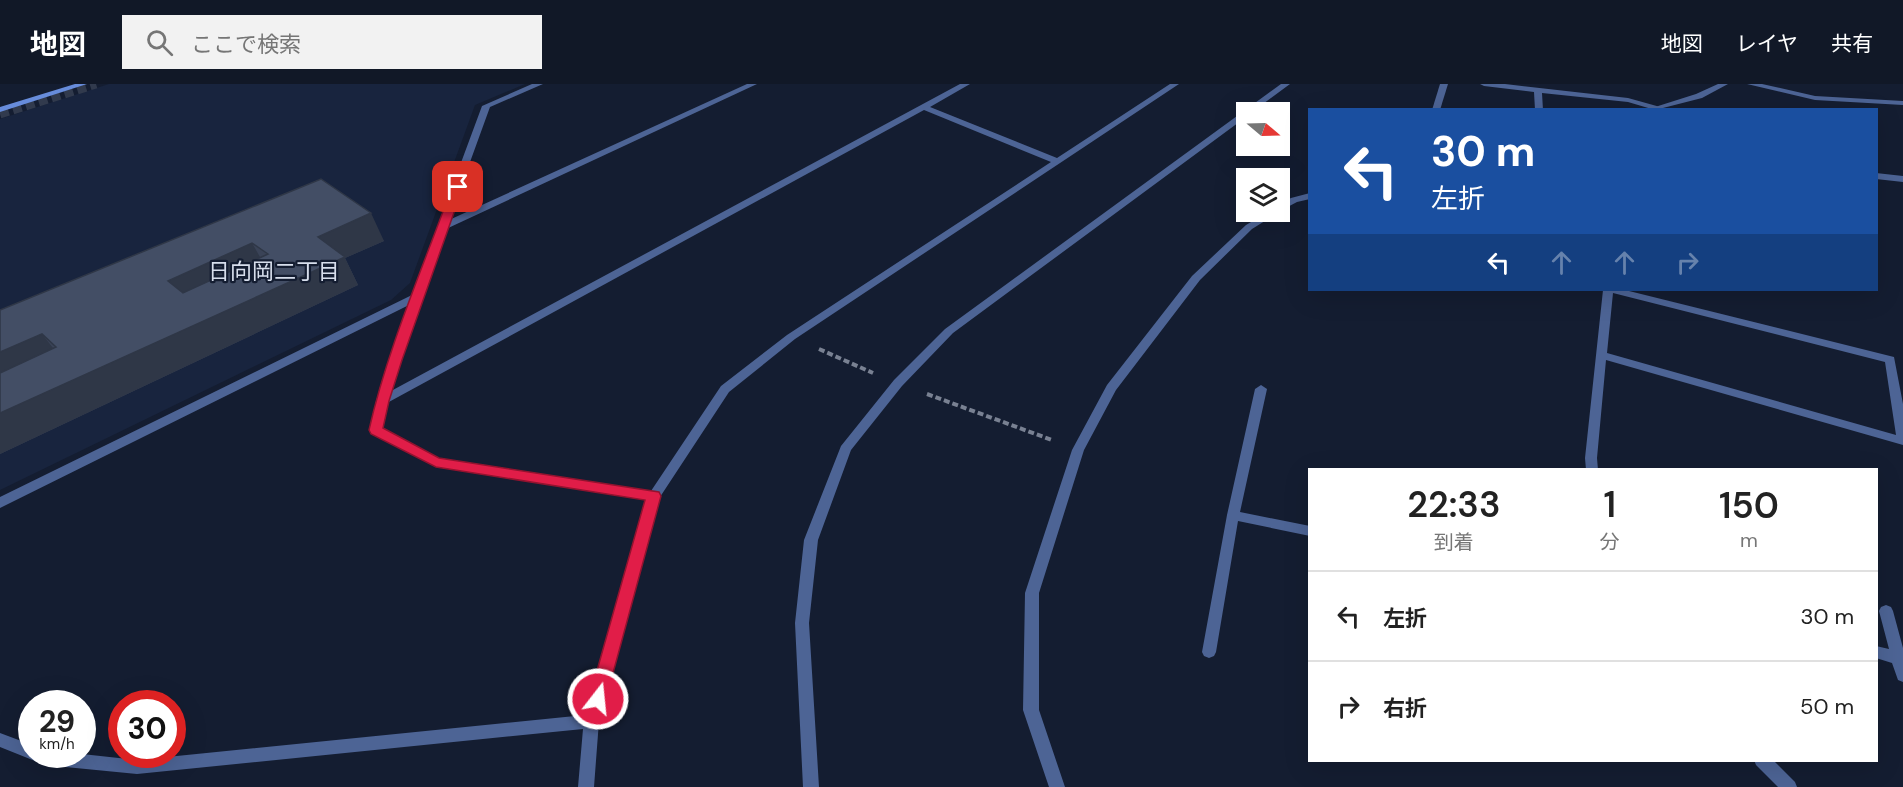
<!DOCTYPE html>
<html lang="ja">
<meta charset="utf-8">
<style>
body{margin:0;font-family:"DM Sans","Noto Sans JP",sans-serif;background:#f2f2f2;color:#222;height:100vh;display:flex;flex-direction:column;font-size:22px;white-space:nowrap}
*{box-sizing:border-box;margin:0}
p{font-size:20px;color:#767676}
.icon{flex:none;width:33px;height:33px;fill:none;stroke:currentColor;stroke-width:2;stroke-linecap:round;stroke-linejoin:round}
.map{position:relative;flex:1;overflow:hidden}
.sheet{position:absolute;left:1308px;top:384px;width:570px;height:294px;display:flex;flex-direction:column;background:#fff;border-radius:0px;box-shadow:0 6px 24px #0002}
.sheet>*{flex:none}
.top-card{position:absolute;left:1308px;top:24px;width:570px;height:183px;border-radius:0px;box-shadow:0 6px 24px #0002;background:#1a4fa0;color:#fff;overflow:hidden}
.needle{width:39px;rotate:109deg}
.fabs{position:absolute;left:1236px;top:18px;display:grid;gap:12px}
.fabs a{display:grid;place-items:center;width:54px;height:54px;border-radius:0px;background:#fff;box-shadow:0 6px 24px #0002;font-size:30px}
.speed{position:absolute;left:18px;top:606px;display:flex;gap:12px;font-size:30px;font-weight:700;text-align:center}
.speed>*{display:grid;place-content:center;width:78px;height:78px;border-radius:50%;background:#fff;box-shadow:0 6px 24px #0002;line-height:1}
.speed small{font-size:15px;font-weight:400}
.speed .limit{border:9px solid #d22;background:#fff;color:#111}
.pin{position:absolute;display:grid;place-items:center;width:51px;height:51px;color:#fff;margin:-26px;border-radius:12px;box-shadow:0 3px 9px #0006}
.me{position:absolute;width:66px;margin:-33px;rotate:16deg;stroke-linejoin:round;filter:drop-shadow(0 0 4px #0008)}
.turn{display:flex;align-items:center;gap:21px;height:126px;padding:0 24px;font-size:27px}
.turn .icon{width:78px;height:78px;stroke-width:2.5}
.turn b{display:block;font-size:42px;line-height:51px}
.lanes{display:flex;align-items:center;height:57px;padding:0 24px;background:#0003;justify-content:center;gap:30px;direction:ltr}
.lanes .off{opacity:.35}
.eta{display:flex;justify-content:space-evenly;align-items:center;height:102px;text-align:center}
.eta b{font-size:36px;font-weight:600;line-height:42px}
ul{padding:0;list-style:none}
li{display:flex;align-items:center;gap:18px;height:90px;padding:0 24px;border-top:2px solid #e0e0e0}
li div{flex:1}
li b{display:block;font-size:22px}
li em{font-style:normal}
header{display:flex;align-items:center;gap:36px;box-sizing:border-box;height:84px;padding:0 30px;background:#111827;color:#fff}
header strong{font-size:28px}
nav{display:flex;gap:33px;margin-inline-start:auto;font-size:21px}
.search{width:420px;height:54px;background:#f2f2f2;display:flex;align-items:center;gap:15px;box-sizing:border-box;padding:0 21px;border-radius:0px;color:#767676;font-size:22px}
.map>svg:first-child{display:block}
.built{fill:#18243e}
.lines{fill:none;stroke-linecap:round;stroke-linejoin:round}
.secondary-tunnel{stroke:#313a4d;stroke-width:9;stroke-dasharray:9 4.5;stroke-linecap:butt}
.path{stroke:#798192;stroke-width:4;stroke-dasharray:6 3;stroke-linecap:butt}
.lane{fill:#4d6495;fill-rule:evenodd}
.street{fill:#4d6495;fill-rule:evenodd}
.secondary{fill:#678cdb;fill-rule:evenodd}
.wall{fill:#3a4357}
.shaded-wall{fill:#2f3747}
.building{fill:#434e65;stroke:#2f3747;stroke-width:1.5;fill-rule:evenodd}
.route{fill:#e11d48;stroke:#92132f;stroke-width:1.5}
.labels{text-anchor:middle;stroke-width:4.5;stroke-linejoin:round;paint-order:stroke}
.neighbourhood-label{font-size:22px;fill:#d7deec;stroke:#141d31}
</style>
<header>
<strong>地図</strong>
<div class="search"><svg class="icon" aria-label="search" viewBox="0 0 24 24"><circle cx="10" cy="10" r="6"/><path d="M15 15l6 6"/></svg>ここで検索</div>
<nav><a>地図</a><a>レイヤ</a><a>共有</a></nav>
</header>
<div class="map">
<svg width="1903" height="703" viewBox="0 0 1903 703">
<rect width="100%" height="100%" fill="#141d31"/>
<polygon class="built" points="109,0 525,0 475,21 410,199 391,216 0,406 0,35"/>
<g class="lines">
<polyline class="secondary-tunnel" points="0,30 96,0"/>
<g class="path">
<polyline points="819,265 873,289"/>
<polyline points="927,310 1052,356"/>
</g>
<g class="lane">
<polygon points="1718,0 1728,0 1702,14 1659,25 1655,23 1696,10"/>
<polygon points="1747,0 1762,0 1815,12 1903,17 1903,21 1815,16"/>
</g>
<g class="street">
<path d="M 532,0 L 543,0 L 490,23 L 449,136 L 747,0 L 757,0 L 446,145 L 391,307 L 960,0 L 970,0 L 930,23 L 1057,74 L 1170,0 L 1179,0 L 795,255 L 729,308 L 660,413 L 599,637 L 594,703 L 578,703 L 583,645 L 137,690 L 45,681 L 0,663 L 0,649 L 32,661 L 32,670 L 82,670 L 137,676 L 585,631 L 647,416 L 436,382 L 372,350 L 370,347 L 376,317 L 409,221 L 0,424 L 0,413 L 412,211 L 482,22 ZM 924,26 L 1051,78 L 787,251 L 721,302 L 651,407 L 439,374 L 382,345 L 387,319 Z"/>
<polygon points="1281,0 1290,0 1252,28 1246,28 1246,33 953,249 902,302 851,366 818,456 809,539 819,703 803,703 795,539 804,456 841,362 894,296 945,245"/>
<polygon points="1440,0 1448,0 1440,26 1432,26"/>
<polygon points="1480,0 1505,0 1628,14 1671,26 1655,26 1628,18 1542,9 1543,26 1535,26 1534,8 1484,2"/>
<polygon points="1876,89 1903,92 1903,98 1876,95"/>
<polygon points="1310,109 1310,115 1297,118 1280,127 1280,120 1291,114"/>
<polygon points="1268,128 1279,128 1252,145 1200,196 1116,306 1084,366 1039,509 1039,626 1065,703 1049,703 1023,626 1025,509 1072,366 1107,301 1192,192 1246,141"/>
<path d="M 1603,206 L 1625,206 L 1894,273 L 1903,320 L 1903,361 L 1606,276 L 1597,374 L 1598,386 L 1586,386 L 1585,374 ZM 1613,209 L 1885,278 L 1896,351 L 1607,269 Z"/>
<polygon points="1261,301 1267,305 1240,428 1310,442 1310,452 1238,437 1216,568 1214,572 1209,574 1204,572 1202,568 1227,431 1255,305"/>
<polygon points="1886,521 1891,523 1893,527 1903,564 1903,598 1898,596 1892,579 1876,574 1876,562 1889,565 1879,527 1881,523"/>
<polygon points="1754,676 1773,676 1795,698 1797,703 1778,703 1756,681"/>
</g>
<polygon class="secondary" points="75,0 87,0 0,28 0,23"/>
</g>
<polygon class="wall" points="321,95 384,157 345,174 358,201 0,370 0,226"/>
<g class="shaded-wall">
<polygon points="371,129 384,157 345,174 358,201 0,370 0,329 318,153"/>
<polygon points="252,159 268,187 185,225 168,197"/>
<polygon points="42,250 64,278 0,308 0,268"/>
</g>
<path class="building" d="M 321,95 L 371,129 L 318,153 L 345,173 L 0,329 L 0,289 L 56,263 L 42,250 L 0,268 L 0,226 ZM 252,159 L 268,170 L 183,209 L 168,197 Z"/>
<path class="route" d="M 458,100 L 463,103 L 402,276 L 389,317 L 383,344 L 439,374 L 659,408 L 661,412 L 606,615 L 604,620 L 598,622 L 592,620 L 589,615 L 645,416 L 436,383 L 371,350 L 369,346 C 387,265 424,181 452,103 Z"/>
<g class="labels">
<g class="neighbourhood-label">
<text x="274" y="195">日向岡二丁目</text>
</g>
</g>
</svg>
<div class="fabs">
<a><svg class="needle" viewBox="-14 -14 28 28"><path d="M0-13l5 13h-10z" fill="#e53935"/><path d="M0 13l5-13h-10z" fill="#767676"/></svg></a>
<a><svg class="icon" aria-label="layers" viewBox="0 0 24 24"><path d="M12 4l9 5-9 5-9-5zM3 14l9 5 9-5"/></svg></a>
</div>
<div class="speed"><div>29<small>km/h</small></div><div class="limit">30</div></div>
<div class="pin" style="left:458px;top:103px;background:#d93025"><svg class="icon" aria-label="arrive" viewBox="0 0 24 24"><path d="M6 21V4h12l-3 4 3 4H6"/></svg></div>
<svg class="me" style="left:598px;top:615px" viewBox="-20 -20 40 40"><circle r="17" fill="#e11d48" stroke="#fff" stroke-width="3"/><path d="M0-11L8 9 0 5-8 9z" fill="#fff"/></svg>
<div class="top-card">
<div class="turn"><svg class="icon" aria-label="left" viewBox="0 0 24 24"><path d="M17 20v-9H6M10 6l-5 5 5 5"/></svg><div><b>30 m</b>左折</div></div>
<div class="lanes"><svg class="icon" aria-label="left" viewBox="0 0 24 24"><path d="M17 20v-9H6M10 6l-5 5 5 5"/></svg><svg class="icon off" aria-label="ahead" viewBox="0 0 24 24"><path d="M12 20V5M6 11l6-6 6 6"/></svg><svg class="icon off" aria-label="ahead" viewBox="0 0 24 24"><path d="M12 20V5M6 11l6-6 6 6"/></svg><svg class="icon off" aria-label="right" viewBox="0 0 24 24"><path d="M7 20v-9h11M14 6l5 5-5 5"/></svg></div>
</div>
<section class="sheet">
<div class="eta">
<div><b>22:33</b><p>到着</p></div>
<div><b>1</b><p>分</p></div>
<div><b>150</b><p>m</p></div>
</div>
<ul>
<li><svg class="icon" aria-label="left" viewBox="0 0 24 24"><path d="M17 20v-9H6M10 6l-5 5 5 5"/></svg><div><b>左折</b></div><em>30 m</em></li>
<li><svg class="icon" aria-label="right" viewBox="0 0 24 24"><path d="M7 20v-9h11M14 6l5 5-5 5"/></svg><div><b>右折</b></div><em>50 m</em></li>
</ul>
</section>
</div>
